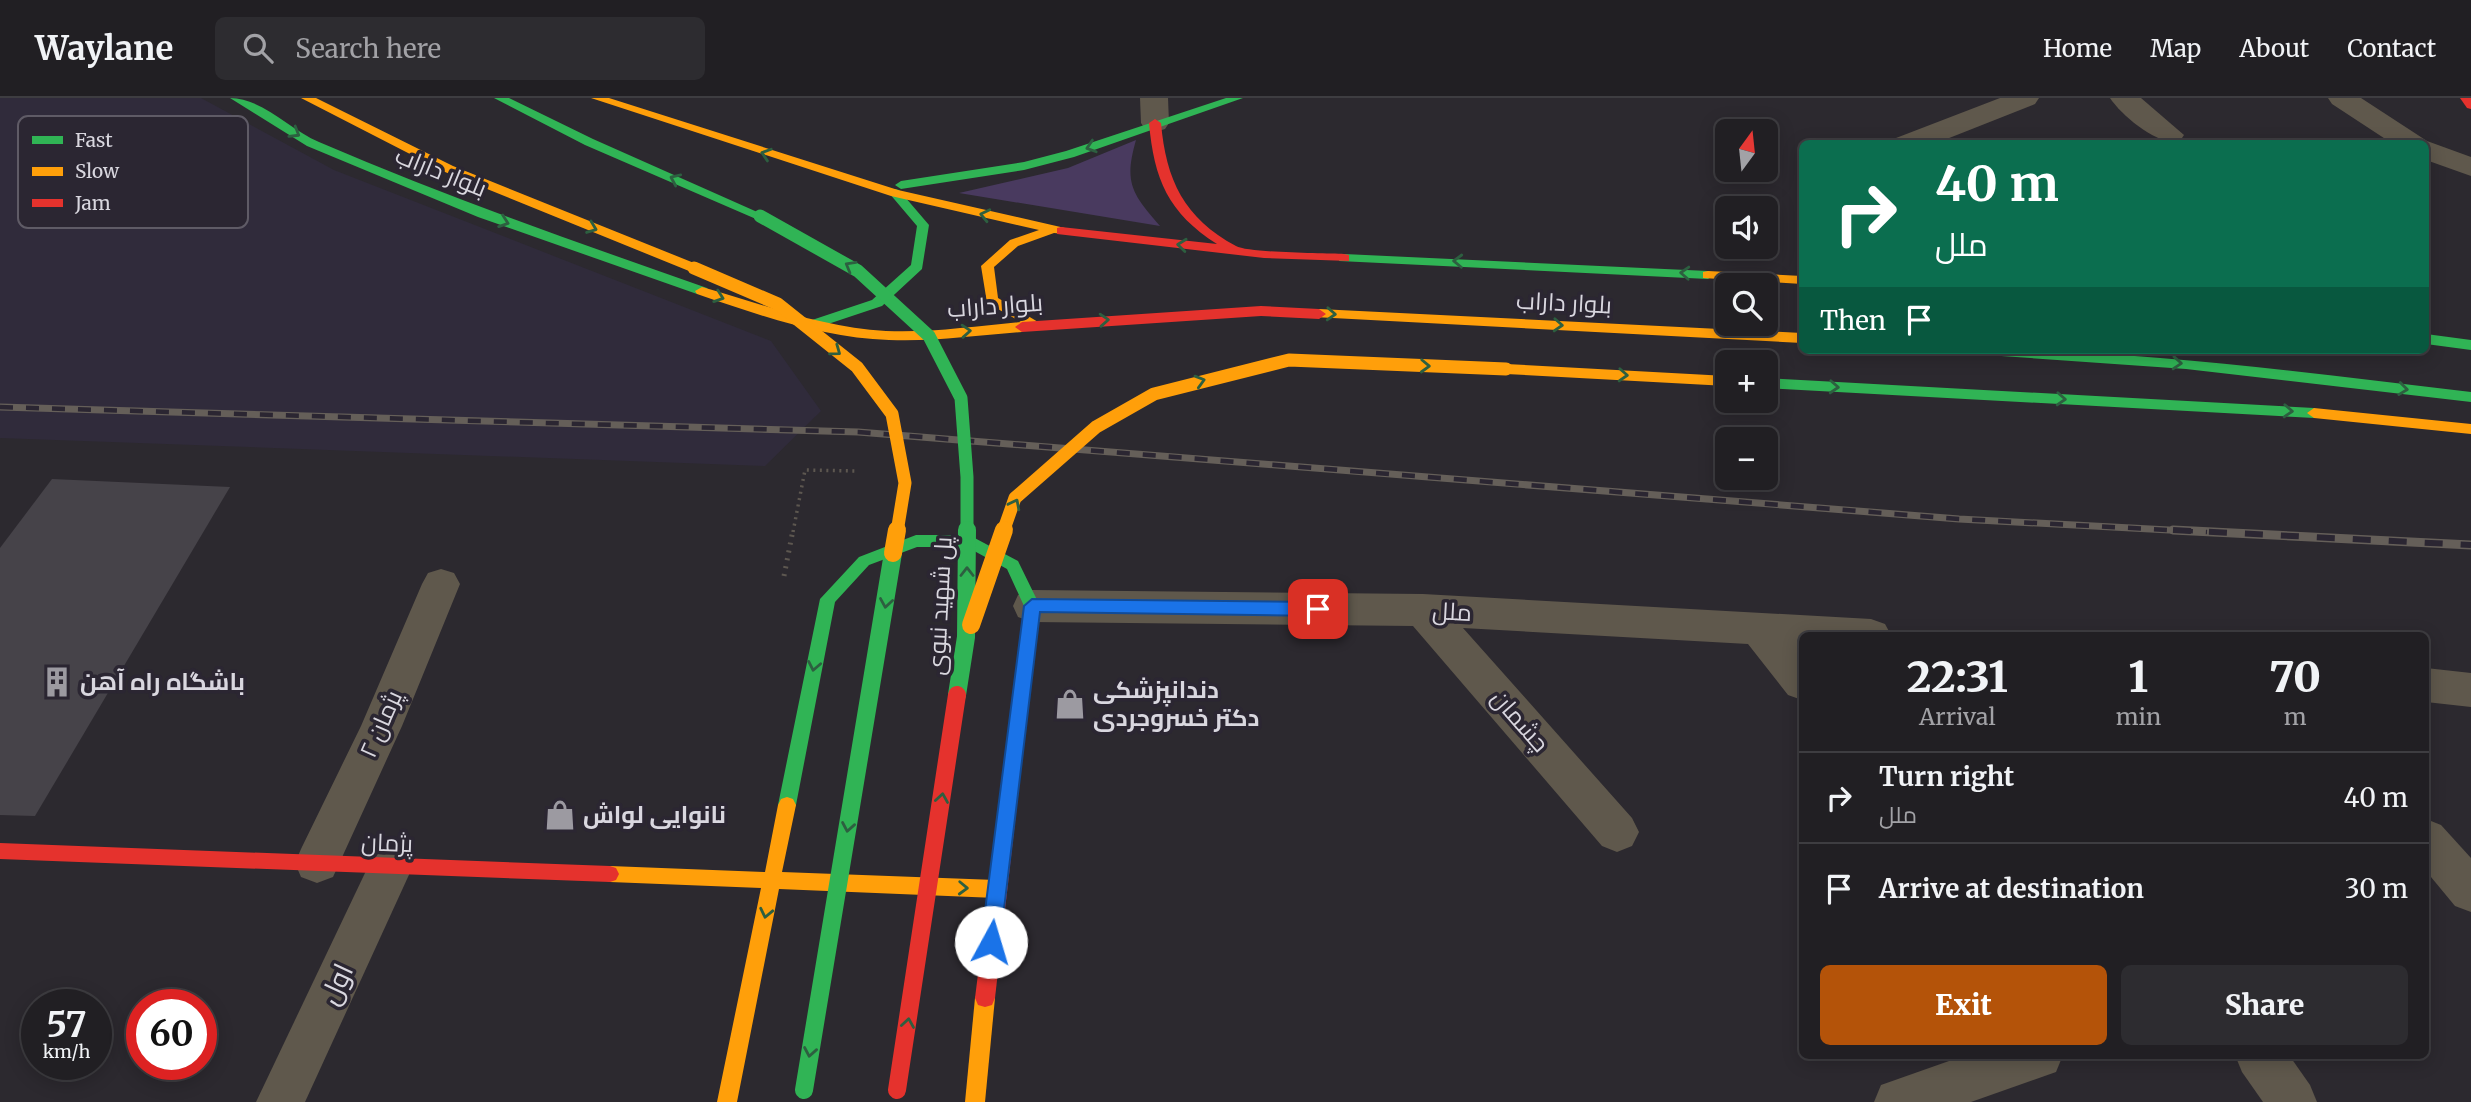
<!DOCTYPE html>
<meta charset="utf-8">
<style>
body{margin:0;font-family:Merriweather,Cairo,serif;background:#2d2c30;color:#f1f3f6;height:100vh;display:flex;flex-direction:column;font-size:26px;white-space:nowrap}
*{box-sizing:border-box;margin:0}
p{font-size:23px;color:#a2a2a6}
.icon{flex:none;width:38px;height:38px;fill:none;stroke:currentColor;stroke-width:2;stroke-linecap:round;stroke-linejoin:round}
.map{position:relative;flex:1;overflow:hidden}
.drawer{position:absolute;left:1799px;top:534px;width:630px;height:427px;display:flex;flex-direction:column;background:#211f23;border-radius:10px;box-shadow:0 4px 18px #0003,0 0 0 2px #3e3d41}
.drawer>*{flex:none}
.hud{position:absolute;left:1799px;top:42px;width:630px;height:214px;border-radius:10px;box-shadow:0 4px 18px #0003,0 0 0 2px #3e3d41;background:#0b6e4f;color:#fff;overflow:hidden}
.needle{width:46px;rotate:15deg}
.tools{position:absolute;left:1715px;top:21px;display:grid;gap:14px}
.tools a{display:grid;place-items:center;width:63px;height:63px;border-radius:10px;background:#211f23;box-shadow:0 4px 18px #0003,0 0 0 2px #3e3d41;font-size:35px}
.speed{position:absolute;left:21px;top:891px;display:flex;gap:14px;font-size:35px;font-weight:700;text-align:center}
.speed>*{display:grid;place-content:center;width:91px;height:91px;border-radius:50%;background:#211f23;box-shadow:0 4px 18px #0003,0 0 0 2px #3e3d41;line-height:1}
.speed small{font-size:18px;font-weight:400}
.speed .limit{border:10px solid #d22;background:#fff;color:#111}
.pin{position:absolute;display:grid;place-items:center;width:60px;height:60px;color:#fff;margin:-30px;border-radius:14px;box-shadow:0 4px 10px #0006}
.me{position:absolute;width:77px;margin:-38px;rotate:6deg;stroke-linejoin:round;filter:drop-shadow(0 0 5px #0008)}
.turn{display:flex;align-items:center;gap:24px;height:147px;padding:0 21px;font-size:32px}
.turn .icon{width:91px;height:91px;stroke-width:2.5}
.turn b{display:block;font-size:49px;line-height:60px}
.then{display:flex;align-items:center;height:66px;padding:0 21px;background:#0003;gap:14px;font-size:26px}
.eta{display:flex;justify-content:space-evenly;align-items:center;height:119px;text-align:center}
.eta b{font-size:42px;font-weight:800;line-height:49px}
.cta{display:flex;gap:14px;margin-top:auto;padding:14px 21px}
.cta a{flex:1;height:80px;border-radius:10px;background:#b45309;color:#fff;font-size:28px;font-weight:800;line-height:80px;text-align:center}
.cta a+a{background:#2d2c30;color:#f1f3f6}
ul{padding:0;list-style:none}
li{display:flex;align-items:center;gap:21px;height:91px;padding:0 21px;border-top:2px solid #3e3d41}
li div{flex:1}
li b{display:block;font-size:26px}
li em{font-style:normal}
header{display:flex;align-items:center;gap:42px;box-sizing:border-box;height:98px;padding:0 35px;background:#211f23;border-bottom:2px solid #3e3d41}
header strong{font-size:33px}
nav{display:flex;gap:38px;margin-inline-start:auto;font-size:24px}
.search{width:490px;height:63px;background:#2d2c30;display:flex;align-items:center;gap:18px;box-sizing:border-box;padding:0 24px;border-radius:10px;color:#a2a2a6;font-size:26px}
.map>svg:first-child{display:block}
.built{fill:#302b3b}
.green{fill:#493a5f}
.building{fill:#464349}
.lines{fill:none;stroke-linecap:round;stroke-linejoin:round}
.path-far1{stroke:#5d5750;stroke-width:3.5;stroke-dasharray:2 4.5;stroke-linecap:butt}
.path{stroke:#5d5750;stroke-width:5;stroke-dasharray:2 6;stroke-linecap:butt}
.street{fill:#5f584c;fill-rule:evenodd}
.fast{fill:#30b455;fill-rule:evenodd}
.slow{fill:#ff9f0a;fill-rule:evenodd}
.jam{fill:#e5322d;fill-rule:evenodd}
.rail-far1-casing{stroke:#655f59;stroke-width:7}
.rail-casing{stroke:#655f59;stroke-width:9}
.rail-far1{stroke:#2b2632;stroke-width:4.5;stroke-dasharray:13;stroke-linecap:butt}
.rail{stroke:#2b2632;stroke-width:6;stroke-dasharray:18;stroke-linecap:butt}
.fast-bridge-far1{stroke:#30b455;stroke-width:13}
.fast-bridge{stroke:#30b455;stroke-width:18}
.slow-bridge-far1{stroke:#ff9f0a;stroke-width:13}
.slow-bridge{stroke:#ff9f0a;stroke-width:18}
.jam-bridge{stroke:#e5322d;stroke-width:18}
.oneway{stroke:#2d5f40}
.route{fill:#1a73e8;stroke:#114b97;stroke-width:2}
.labels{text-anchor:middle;stroke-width:7;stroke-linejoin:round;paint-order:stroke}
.street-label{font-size:24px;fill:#d9d7df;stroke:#2b2632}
.poi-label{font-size:24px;font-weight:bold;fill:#d9d7df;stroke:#2b2632;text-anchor:start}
.near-street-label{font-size:28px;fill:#d9d7df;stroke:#2b2632}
.key{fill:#2b2632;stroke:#5f5b66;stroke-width:2}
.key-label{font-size:19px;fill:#d9d7df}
</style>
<header>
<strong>Waylane</strong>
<div class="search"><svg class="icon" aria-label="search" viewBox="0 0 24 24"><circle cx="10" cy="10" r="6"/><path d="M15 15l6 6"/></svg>Search here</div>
<nav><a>Home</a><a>Map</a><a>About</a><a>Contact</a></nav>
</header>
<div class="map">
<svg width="2471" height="1004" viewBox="0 0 2471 1004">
<rect width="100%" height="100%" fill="#2c292f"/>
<polygon class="built" points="0,0 201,0 334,72 771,243 821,313 765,368 0,340"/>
<path class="green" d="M 1136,42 C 1124,84 1131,95 1160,128 L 959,95 L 1068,70 Z"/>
<polygon class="building" points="52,381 230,389 35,718 0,717 0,450"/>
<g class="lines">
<polyline class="path-far1" points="793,434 805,372 856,373"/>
<polyline class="path" points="784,478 793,432"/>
<g class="street">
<polygon points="1140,0 1168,0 1169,25 1165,31 1155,34 1145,31 1141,25"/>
<polygon points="2000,0 2039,0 2035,6 1934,46 1892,46 1896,40"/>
<path d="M 2110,0 L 2141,0 L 2184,37 L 2180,43 C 2159,49 2122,18 2110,0 Z"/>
<polygon points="2328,0 2361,0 2427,43 2471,59 2471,78 2426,62 2426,46 2393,46 2332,6"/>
<polygon points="441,471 454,475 460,486 402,628 333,779 317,785 301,779 295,765 301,751 361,628 422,486 428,475"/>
<polygon points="1032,492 1423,496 1871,521 1885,526 1891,537 1802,537 1802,549 1797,549 1802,556 1802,602 1788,597 1748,546 1463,530 1632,720 1639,734 1632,748 1617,754 1602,748 1413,528 1032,524 1018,519 1013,508 1018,497"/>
<polygon points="2426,570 2471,575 2471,609 2426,604"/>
<polygon points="2426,721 2441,727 2471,760 2471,814 2455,808 2426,773"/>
<polygon points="391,748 407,754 413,768 305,1004 256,1004 375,754"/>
<polygon points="1966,957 2063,957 2056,974 1971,1004 1874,1004 1881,987"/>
<polygon points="2235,957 2289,957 2310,987 2317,1004 2263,1004 2242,974"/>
</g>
<g class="fast">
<path d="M 230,0 C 262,0 290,32 319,44 C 447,99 576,144 707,190 L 709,193 L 707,196 L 697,196 L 478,119 L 307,48 Z"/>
<polygon points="494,0 509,0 593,41 766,118 764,121 756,121 585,47"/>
<polygon points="1226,0 1243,0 1074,59 1024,72 901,91 895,87 901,83 1024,64 1066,53"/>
<polygon points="895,91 899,92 929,127 922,171 882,208 822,228 812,228 812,222 872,202 911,167 917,128 889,95"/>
<polygon points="1344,156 1708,173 1714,177 1708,181 1339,163 1339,157"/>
<polygon points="2426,236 2471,242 2471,252 2426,246"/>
<path d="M 1980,252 C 2145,252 2308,275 2471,294 L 2471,304 L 2186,271 L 1987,257 Z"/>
<polygon points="1766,280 2314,310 2321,315 2314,320 1766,290"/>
<polygon points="916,437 969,437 1018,463 1040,508 1036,526 1024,526 1022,521 1024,508 1007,471 967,449 917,449 869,467 835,504 796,707 793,713 787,715 781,713 778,707 820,501 859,459"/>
</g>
<g class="slow">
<polygon points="301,0 316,0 453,68 699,167 700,170 699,173 689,173 445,74"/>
<path d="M 591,0 L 609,0 L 898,92 L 1065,130 L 1065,136 L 1054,135 L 1018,148 L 994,169 L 998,200 L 1043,227 L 1036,232 L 1029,229 L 1022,234 C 978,237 933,244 889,242 C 823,240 759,217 697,196 L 695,193 L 702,189 C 763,206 822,230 886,233 C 931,235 976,228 1021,224 L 987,205 L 981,168 L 1010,142 L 1039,132 L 891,98 Z"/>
<polygon points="1708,173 1802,178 1802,186 1703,180 1703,174"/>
<polygon points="1319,211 1802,235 1802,245 1314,219 1312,216"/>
<polygon points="1506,266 1727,278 1727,288 1506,276 1499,271"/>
<polygon points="2314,310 2471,326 2471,336 2314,320 2307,315"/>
<polygon points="787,699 793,701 796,707 782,774 996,782 1002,785 1005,791 1002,797 996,800 779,791 737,1004 717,1004 761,790 610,784 604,782 601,776 604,770 610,768 765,774 778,707 781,701"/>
<polygon points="985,891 992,893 995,900 985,1004 965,1004 975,900 978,893"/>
</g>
<g class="jam">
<polygon points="2460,0 2471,0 2471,11 2467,10"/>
<path d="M 1155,21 L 1161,25 C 1166,82 1184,120 1236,148 C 1248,155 1325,155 1344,156 L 1349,157 L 1349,163 L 1264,160 L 1057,136 L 1057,130 L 1061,129 L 1217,146 C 1168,115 1154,81 1149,25 Z"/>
<polygon points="1261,208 1319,211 1326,216 1319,221 1261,218 1022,234 1015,229 1022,224"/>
<polygon points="1030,514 1036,516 1038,521 995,900 992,907 985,909 978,907 975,900 1022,521 1024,516"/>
<polygon points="0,745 610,768 616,770 619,776 616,782 610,784 0,761"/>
</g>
<g class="rail-far1-casing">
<polyline id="rail-far1" points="0,309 858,334 1959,421 2207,434"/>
</g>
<g class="rail-casing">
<polyline id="rail" points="2173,432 2471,447"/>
</g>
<use href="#rail-far1" class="rail-far1"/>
<use href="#rail" class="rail"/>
<polyline class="fast-bridge-far1" points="760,118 858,173 929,238 961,300 967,379 967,434"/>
<g class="fast-bridge">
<polyline points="957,597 966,539 967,432"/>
<polyline points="804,992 893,455"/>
</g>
<g class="slow-bridge-far1">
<polyline points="694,170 778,206 857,269 892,316 905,385 897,434"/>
<polyline points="1003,434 1015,400 1096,329 1154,296 1289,262 1506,271"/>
</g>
<g class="slow-bridge">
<polyline points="893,455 897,432"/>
<polyline points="971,527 1004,432"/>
</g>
<polyline class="jam-bridge" points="897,992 957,597"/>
</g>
<defs><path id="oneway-chevron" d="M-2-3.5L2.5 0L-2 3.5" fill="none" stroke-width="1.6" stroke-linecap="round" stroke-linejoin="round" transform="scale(1.75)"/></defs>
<g class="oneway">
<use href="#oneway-chevron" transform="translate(295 35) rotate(31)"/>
<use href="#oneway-chevron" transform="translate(1091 49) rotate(162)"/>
<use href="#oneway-chevron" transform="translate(766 56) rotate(-162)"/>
<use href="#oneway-chevron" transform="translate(675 81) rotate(-156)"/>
<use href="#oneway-chevron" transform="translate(985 117) rotate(-167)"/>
<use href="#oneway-chevron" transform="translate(504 124) rotate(19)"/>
<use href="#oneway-chevron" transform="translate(592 130) rotate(21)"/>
<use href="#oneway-chevron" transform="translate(1182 147) rotate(-174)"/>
<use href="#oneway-chevron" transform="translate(1458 163) rotate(-178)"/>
<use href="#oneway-chevron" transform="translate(850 168) rotate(-150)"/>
<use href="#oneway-chevron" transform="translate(1685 175) rotate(-177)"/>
<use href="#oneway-chevron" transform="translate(719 199) rotate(19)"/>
<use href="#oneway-chevron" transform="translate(1331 216) rotate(3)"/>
<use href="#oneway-chevron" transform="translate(1104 222) rotate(-4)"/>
<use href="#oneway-chevron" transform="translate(1558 227) rotate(3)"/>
<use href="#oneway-chevron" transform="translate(966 233) rotate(-4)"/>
<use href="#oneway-chevron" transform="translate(836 253) rotate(36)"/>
<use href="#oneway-chevron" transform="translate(2177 265) rotate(4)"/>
<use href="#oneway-chevron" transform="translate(1425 268) rotate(2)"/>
<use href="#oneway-chevron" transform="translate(1623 277) rotate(3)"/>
<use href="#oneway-chevron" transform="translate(1200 283) rotate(-16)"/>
<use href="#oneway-chevron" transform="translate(1834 289) rotate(3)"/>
<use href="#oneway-chevron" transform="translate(2403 291) rotate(7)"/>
<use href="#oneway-chevron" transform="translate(2061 301) rotate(3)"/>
<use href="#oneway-chevron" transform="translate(2288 313) rotate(3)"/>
<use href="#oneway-chevron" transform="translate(1015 406) rotate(-63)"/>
<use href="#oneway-chevron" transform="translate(967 474) rotate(-90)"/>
<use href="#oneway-chevron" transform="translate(886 505) rotate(99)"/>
<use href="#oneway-chevron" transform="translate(814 568) rotate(101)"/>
<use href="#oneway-chevron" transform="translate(942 700) rotate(-81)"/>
<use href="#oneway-chevron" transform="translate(848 729) rotate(100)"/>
<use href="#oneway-chevron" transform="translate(963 790) rotate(2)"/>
<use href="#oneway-chevron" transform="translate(766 815) rotate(102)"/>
<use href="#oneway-chevron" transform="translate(908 925) rotate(-81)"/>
<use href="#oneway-chevron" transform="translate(810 954) rotate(100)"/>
</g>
<polygon class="route" points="1032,501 1318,504 1326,511 1318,518 1040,514 1000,844 997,851 991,853 984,851 981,844 1024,508"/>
<defs>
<g id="building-bare" transform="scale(2.415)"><path d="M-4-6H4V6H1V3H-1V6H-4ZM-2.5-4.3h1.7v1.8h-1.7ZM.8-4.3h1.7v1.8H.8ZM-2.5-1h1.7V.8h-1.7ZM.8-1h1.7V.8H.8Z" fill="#9c9aa1" stroke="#2b2632" stroke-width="2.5" paint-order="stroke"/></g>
<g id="shop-bare" transform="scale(2.415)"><path d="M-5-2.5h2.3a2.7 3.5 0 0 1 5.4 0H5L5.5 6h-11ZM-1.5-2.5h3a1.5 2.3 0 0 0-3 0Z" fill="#9c9aa1" stroke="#2b2632" stroke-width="2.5" paint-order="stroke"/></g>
</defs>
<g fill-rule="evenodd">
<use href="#building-bare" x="57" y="584"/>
<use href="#shop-bare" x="1070" y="606"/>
<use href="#shop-bare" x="560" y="717"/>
</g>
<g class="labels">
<g class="street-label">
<text transform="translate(441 74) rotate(22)" y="8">بلوار داراب</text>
<text transform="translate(1564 205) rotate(3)" y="8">بلوار داراب</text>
<text transform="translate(995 208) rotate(-4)" y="8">بلوار داراب</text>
<text transform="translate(940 508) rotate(-87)" y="8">پل شهید نبوی</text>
<text transform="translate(1452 514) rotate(3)" y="8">ملل</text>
<text transform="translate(1520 623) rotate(49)" y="8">چشمان</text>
<text transform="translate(381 626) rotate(-66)" y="8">پژمان ۲</text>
<text transform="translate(387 745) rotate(2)" y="8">پژمان</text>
</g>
<g class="poi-label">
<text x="80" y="592">باشگاه راه آهن</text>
<text x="1093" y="600">دندانپزشکی<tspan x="1093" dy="28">دکتر خسروجردی</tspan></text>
<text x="583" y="725">نانوایی لواش</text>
</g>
<g class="near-street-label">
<text transform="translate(336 886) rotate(-65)" y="10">اول</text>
</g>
</g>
<rect x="18" y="18" width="230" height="112" rx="10" class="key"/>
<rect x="32" y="38" width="31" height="8" fill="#30b455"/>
<rect x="32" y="69" width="31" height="9" fill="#ff9f0a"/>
<rect x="32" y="101" width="31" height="8" fill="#e5322d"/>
<g class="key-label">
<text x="75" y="49">Fast</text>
<text x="75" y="80">Slow</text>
<text x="75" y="112">Jam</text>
</g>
</svg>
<div class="tools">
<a><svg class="needle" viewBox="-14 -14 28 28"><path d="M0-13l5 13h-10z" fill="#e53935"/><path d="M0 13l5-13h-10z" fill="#a2a2a6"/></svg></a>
<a><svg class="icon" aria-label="sound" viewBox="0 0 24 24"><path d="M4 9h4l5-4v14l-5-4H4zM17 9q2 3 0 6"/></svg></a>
<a><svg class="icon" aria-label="search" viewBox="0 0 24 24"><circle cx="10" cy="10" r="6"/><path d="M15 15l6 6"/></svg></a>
<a>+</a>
<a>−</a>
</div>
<div class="speed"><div>57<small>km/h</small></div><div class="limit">60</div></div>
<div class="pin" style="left:1318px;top:511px;background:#d93025"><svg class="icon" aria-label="arrive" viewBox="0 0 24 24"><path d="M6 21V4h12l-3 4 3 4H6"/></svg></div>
<svg class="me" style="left:991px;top:844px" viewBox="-20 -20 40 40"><circle r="19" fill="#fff"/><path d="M0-13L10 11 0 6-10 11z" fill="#1a73e8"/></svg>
<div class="hud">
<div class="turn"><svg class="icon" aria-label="right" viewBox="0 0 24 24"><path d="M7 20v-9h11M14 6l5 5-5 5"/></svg><div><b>40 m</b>ملل</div></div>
<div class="then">Then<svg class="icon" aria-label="arrive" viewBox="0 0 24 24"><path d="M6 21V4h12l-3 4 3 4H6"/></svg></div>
</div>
<section class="drawer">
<div class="eta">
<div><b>22:31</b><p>Arrival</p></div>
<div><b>1</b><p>min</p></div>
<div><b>70</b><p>m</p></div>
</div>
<ul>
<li><svg class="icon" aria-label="right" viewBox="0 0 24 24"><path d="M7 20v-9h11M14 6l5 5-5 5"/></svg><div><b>Turn right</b><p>ملل</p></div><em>40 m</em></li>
<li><svg class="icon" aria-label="arrive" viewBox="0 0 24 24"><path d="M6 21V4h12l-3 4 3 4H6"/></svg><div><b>Arrive at destination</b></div><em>30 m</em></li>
</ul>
<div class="cta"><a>Exit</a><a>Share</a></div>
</section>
</div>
